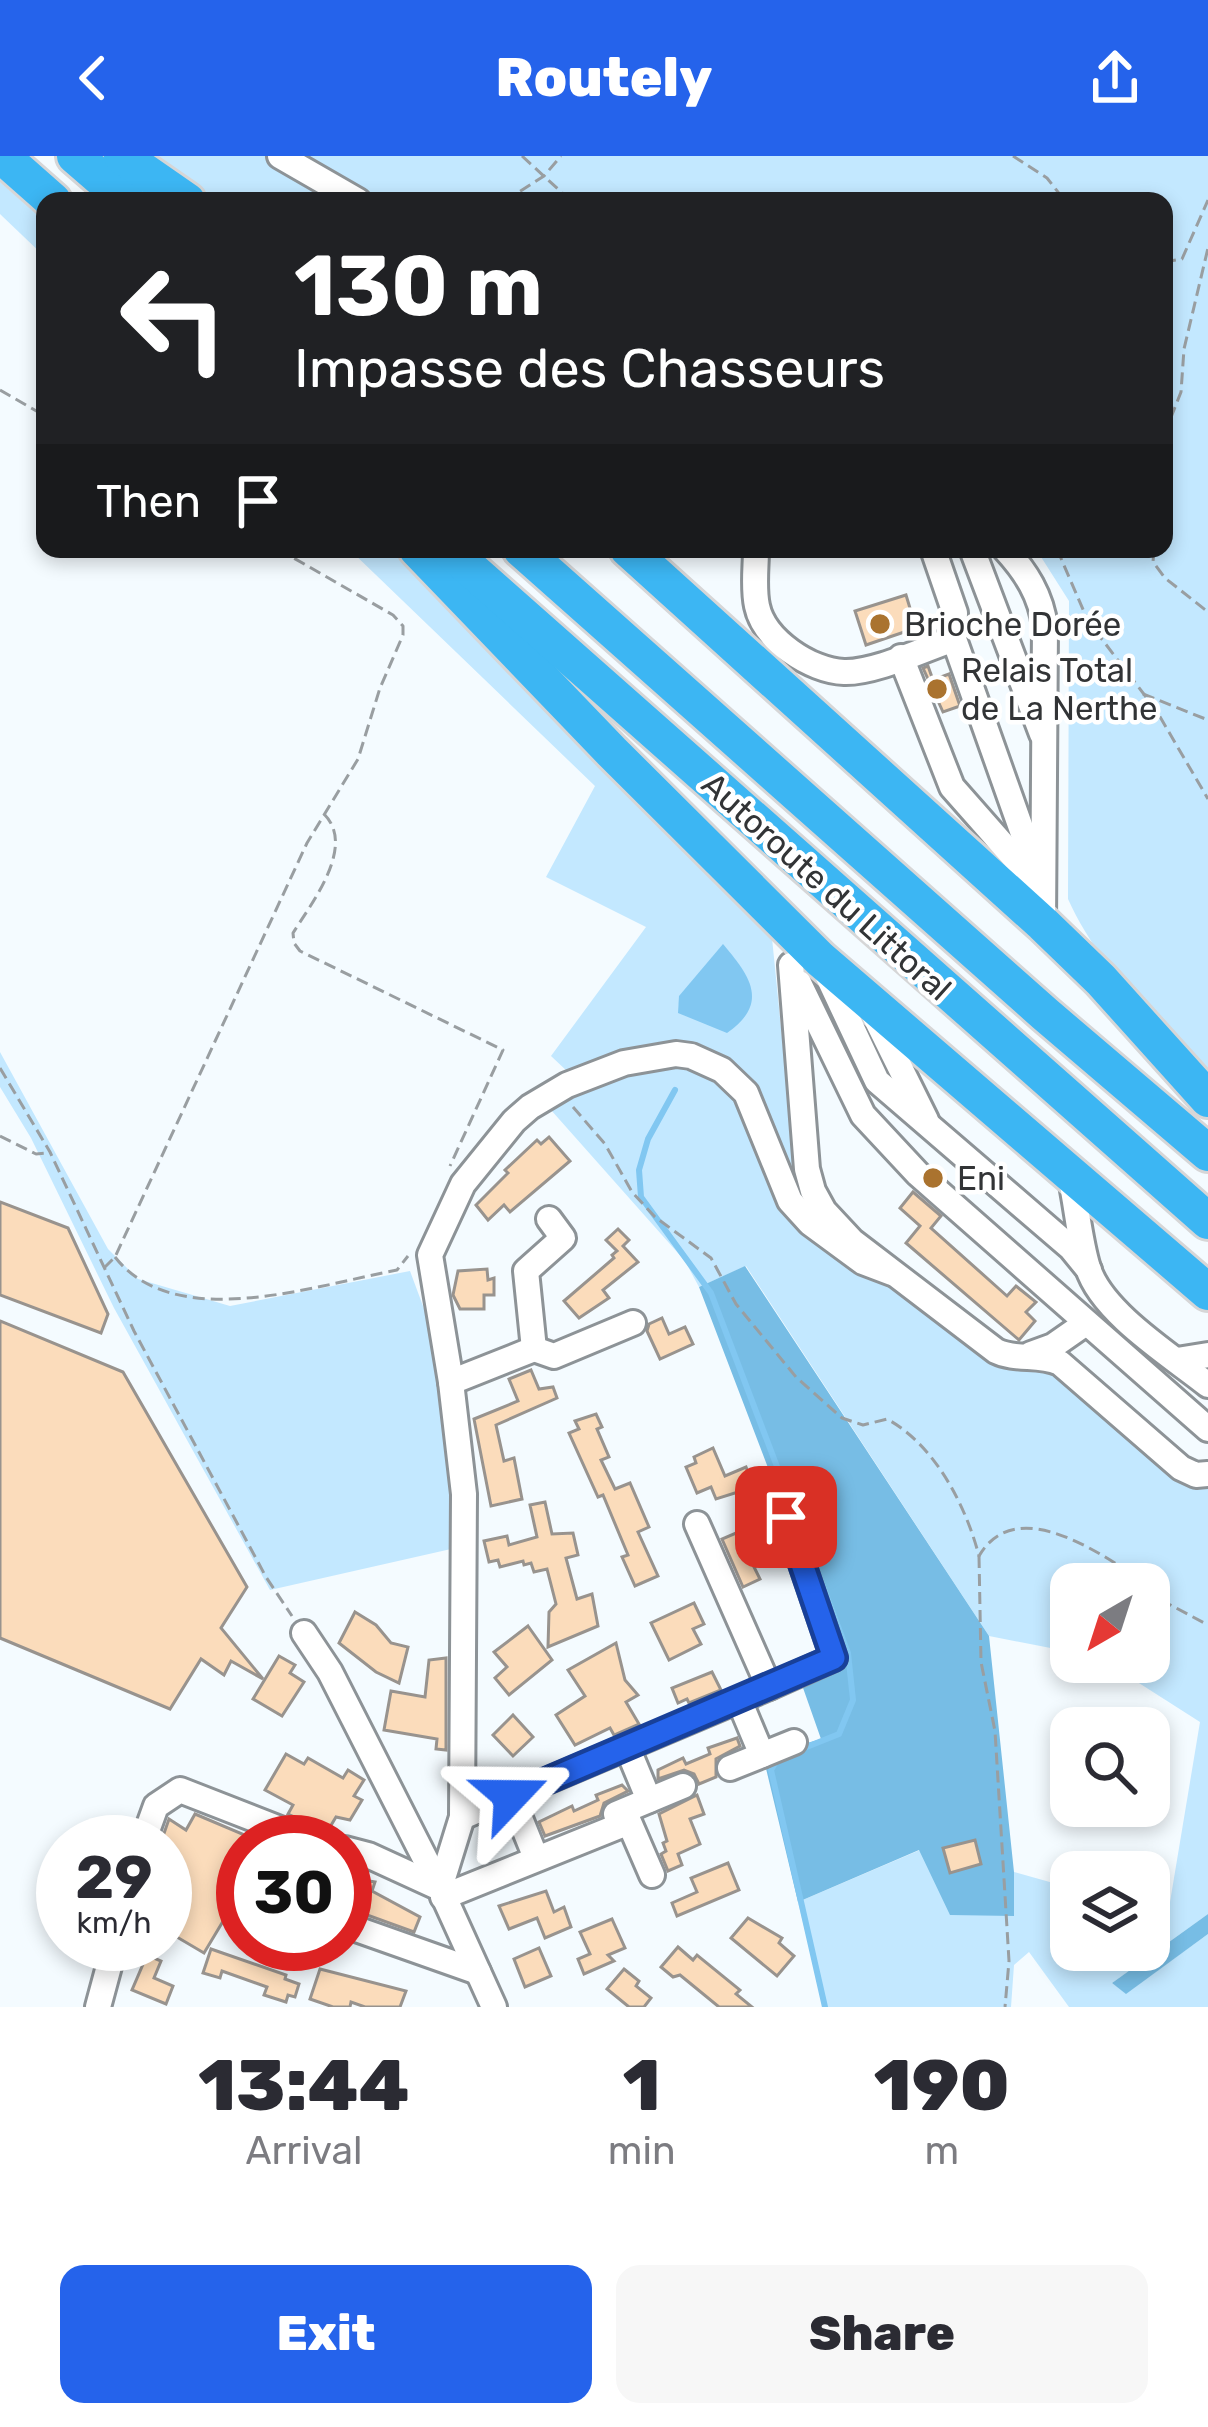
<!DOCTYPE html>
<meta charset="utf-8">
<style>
body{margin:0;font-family:Rubik,sans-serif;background:#f7f7f7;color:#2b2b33;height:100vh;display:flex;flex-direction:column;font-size:45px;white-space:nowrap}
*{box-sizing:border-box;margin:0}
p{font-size:39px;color:#7c7c81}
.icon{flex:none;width:66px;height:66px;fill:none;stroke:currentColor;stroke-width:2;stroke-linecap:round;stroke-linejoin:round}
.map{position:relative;height:1851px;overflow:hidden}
.panel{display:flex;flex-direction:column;background:#fff;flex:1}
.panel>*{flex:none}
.top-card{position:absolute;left:36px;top:36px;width:1137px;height:366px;border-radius:24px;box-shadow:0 6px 18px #0003;background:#202124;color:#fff;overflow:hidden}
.needle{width:78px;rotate:219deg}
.buttons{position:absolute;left:1050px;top:1407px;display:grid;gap:24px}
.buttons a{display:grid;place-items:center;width:120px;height:120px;border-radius:24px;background:#fff;box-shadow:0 6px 18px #0003;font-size:60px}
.speed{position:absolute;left:36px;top:1659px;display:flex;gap:24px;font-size:60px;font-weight:700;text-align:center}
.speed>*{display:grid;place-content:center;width:156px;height:156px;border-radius:50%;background:#fff;box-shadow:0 6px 18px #0003;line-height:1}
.speed small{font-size:30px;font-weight:400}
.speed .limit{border:18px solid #d22;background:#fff;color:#111}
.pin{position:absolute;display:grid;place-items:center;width:102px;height:102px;color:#fff;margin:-51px;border-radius:24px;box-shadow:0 6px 18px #0006}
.me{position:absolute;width:132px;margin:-66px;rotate:67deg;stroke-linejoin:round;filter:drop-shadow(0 0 9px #0008)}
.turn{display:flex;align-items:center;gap:42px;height:252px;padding:0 60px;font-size:54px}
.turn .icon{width:156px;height:156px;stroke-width:2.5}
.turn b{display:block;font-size:84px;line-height:102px}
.then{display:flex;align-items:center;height:114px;padding:0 60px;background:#0003;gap:24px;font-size:45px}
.eta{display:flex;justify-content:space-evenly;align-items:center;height:204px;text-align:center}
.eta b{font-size:72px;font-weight:800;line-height:84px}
.button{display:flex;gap:24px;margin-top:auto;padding:24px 60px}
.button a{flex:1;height:138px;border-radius:24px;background:#2563eb;color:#fff;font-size:48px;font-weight:800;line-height:138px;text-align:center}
.button a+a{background:#f7f7f7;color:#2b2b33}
header{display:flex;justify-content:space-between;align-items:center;height:156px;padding:0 60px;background:#2563eb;color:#fff;font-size:54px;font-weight:800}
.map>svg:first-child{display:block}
.green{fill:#c3e8ff}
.forest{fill:#77bde5}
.water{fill:#81c7f1}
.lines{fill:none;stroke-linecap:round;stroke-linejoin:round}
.stream{stroke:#81c7f1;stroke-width:6}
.building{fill:#fbdcbb;stroke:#98938e;stroke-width:3}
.minor-casing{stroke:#8d9397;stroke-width:30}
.highway-casing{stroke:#d6d6d7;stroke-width:42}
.path{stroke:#999ea1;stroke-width:3;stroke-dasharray:12 6;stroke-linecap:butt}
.minor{stroke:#fff;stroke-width:24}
.highway{stroke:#3cb6f3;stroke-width:36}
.route-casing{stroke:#184099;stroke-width:30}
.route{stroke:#2563eb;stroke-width:21}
.poi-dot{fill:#aa732f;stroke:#fff;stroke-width:4.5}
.labels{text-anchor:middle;stroke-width:9;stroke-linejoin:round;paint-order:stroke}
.poi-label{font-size:33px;fill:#323436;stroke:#fff;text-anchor:start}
.street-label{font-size:33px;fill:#323436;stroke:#fff}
</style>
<header><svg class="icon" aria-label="back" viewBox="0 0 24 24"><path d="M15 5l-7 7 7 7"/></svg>Routely<svg class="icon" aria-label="share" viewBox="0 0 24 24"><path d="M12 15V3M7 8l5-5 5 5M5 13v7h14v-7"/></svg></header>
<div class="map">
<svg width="1208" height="1851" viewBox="0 0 1208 1851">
<rect width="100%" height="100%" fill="#f4fbff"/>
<g class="green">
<path d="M 140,0 L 1208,0 L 1208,921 C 1157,865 1099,812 1068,743 L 1069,445 L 1036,393 L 1164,393 L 1164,45 L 211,45 Z"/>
<polygon points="0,26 45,65 45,101 0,58"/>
<polygon points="349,393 399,393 749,750 772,782 798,1041 708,899 569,917 551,900 646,771 546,721 595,630"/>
<polygon points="0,896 108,1093 138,1123 230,1150 410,1115 433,1177 455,1327 451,1393 270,1434 114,1152 31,982 0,931"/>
<polygon points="657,912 705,913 734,935 754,977 851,1112 1051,1216 1185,1328 1208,1327 1208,1758 1112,1827 1126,1837 1208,1778 1208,1851 1069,1851 1029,1796 1014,1809 1011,1851 824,1851 798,1746 920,1694 1013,1760 1014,1716 1071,1732 1071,1794 1149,1794 1149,1754 1168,1758 1200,1566 1106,1506 1149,1506 1149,1428 1071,1428 1071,1496 989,1480 746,1110 699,1131 685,1105 551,954 615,920"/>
</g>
<g class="forest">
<polygon points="745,1110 989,1480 1014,1716 1014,1760 950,1759 919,1694 798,1746 763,1600 821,1583 802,1529 844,1511 699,1131"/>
<polygon points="1208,1758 1208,1778 1126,1838 1112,1827"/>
</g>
<path class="water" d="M 723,788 C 750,820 770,847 727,877 L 678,857 L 679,840 Z"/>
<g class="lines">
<g class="stream">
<polyline points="675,934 648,983 639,1014 641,1041 711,1137 795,1358"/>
<polyline points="799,1594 839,1578 853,1544 848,1497 819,1420"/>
<polyline points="777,1604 771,1614 825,1851"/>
</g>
</g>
<g class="building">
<polygon points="906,439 916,472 866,489 855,455"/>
<polygon points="928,510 933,524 949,518 960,550 943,556 923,512"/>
<polygon points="549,981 570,1005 510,1056 504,1049 488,1064 476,1049 508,1017 505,1014 537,984 541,988"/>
<polygon points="913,1036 941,1060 931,1072 1007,1140 1016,1130 1036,1146 1026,1156 1035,1165 1019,1184 906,1087 920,1070 900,1052"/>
<polygon points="0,1046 68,1072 108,1158 101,1177 0,1139"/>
<polygon points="618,1073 629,1084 623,1090 638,1106 603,1134 609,1142 579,1162 564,1145 614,1102 612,1099 617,1095 606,1084"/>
<polygon points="487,1113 488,1124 494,1122 494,1139 484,1139 484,1153 460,1153 453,1139 458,1115"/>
<polygon points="662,1162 669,1178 685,1171 693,1188 660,1203 647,1175 649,1168"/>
<polygon points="0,1165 123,1216 247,1431 221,1472 263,1523 231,1505 224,1519 201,1503 170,1553 0,1482"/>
<polygon points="531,1214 539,1233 553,1231 557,1242 496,1269 504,1305 514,1302 522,1343 491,1350 474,1263 518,1245 509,1223"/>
<polygon points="596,1258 602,1271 597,1273 609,1301 601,1304 615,1333 630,1327 649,1371 638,1376 658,1420 635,1430 622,1401 628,1399 603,1339 598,1341 569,1277 579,1273 575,1265"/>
<polygon points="713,1292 725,1320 746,1311 754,1331 716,1343 711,1331 697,1337 686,1311 696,1307 694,1301"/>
<polygon points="545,1346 552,1378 573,1377 578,1399 566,1402 577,1443 592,1438 598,1470 548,1491 549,1456 556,1448 547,1413 534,1416 531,1407 524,1409 523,1405 500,1411 498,1404 489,1406 484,1385 507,1380 509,1389 537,1381 530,1349"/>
<polygon points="736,1377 741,1391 764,1382 773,1403 754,1411 760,1423 743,1431 722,1383"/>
<polygon points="694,1447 704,1468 693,1473 701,1488 669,1504 651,1467"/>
<polygon points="355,1456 376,1469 391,1487 408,1491 399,1527 376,1516 339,1487"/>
<polygon points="528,1470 552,1504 509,1539 495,1522 507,1511 494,1496"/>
<polygon points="616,1487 625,1524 638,1539 626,1546 639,1568 614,1579 610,1572 575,1589 556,1559 585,1540 568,1514"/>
<polygon points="279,1500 295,1509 290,1517 304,1526 282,1560 253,1543"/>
<polygon points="446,1502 446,1594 436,1593 437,1583 384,1574 391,1535 425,1541 429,1504"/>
<polygon points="712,1516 721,1534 689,1547 687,1543 678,1547 672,1532"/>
<polygon points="513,1559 533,1581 513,1600 493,1579"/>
<polygon points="737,1582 740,1590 716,1603 716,1621 699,1628 694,1618 684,1614 658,1623 658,1614 683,1602 686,1608 710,1598 708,1592"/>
<polygon points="286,1598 304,1608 308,1602 343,1622 348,1614 364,1624 354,1640 362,1644 350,1664 336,1661 327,1676 288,1658 293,1649 265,1634"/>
<polygon points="622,1629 628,1635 604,1647 600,1660 545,1680 539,1666 572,1650 574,1655 598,1644 596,1639"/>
<polygon points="697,1639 704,1658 690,1663 700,1688 678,1698 682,1709 668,1715 661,1698 666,1695 663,1687 667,1685 659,1658"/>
<polygon points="195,1658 261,1686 243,1686 243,1718 230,1740 240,1747 229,1765 225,1762 204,1797 165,1774 165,1709 173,1696 161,1686 169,1663 186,1674"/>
<polygon points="975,1684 981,1708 950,1717 943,1692"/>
<polygon points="728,1707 739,1734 677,1760 672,1747 697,1736 691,1722"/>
<polygon points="345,1721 375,1726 372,1735 420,1761 414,1776 345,1751"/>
<polygon points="546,1735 554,1756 564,1751 571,1771 545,1782 537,1762 509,1773 499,1750"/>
<polygon points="748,1762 782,1782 779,1787 794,1800 777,1820 731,1782"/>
<polygon points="612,1763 625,1792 608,1799 614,1805 584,1818 578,1803 590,1798 580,1776"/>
<polygon points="678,1791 693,1804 697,1799 740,1834 736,1838 752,1851 719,1851 680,1819 673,1821 661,1811"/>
<polygon points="539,1792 551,1820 525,1831 514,1803"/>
<polygon points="211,1793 286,1819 285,1823 299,1828 295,1841 288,1839 286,1846 264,1839 267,1831 222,1815 220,1822 203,1817"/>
<polygon points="147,1799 161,1805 154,1822 173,1830 166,1848 132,1834"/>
<polygon points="320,1813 406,1835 400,1851 365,1851 351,1846 350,1851 333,1851 310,1843"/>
<polygon points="624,1813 639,1825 636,1830 651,1842 644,1851 629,1851 607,1833"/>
</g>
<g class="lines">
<g class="minor-casing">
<g id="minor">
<polyline points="280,0 358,45"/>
<path d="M 756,393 C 756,411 753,432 757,450 C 764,484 811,515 844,516 C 875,517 924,493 954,483"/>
<polyline points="933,393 955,457 954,483 1038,720"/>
<polyline points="972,393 1042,578"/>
<path d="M 1005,393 C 1026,416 1041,439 1045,471 L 1043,768"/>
<polyline points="901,501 952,631 1033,723"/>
<path d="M 791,809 L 807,1013 L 813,1035 L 824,1055 L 852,1085 L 996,1195 C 1016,1205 1039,1197 1060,1207 L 1181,1312 L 1196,1319 L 1208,1318"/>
<polyline points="823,810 877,925 1071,1092 1089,1114"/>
<polyline points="799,827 863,959 918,1018 1208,1273"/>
<polyline points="872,855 926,964"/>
<path d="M 1070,1019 C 1077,1050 1079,1083 1088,1112 C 1102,1157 1172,1200 1208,1229"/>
<polyline points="534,1193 554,1200 633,1167"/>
<polyline points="1031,1198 1053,1190 1086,1167"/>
<polyline points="1177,1204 1208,1199"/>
<polyline points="451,1226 534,1193 526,1115 563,1082 549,1063"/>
<polyline points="304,1477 330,1516 440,1732"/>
<polyline points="769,1531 834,1502 786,1361"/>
<polyline points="739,1544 762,1599"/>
<polyline points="627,1591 649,1644"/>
<polyline points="730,1612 794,1586"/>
<polyline points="511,1640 532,1692"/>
<polyline points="616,1658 683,1630"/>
<polyline points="462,1661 769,1531 697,1368"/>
<polyline points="143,1686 156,1650 180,1634 313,1686"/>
<polyline points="345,1693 368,1699 440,1732 494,1851"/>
<polyline points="440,1732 462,1661 464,1338 451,1226 430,1099 463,1028 514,965 530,951 567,929 624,907 676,898 691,900 722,914 746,937 790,1045 810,1067 863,1106 892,1117"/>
<polyline points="443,1741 629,1666 652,1719"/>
<polyline points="345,1769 478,1816"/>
<polyline points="98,1851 115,1788"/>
</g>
</g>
<g class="highway-casing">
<g id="highway">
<polyline points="2,0 53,45"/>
<polyline points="75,0 127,45"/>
<polyline points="122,0 187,45"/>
<polyline points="417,393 612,596 820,803 1208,1136"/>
<polyline points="448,393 1208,1065"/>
<polyline points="521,393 1045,858 1208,997"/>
<polyline points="628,393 1043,768 1101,824 1208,943"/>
</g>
</g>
<g class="path">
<polyline points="522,0 571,45"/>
<polyline points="1013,0 1047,22 1065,45"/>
<polyline points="505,45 544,20 561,0"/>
<polyline points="1164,106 1182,103 1208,44"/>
<polyline points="0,234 45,260"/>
<polyline points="1164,279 1181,236 1184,193 1208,92"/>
<polyline points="1057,393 1088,465 1156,554 1208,643"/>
<polyline points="1154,393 1153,406 1165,422 1208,456"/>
<polyline points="1143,538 1208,564"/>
<path d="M 324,658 C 356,690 313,745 293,777 L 294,787 L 300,795 L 503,894 L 450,1010"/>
<polyline points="0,912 50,996 134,1175 266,1421 292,1460"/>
<path d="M 573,951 L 605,988 L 632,1036 L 655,1061 L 711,1102 L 736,1148 L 796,1221 L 842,1262 L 863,1269 L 887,1263 C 935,1289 966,1350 979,1400 C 1016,1336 1104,1399 1146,1428"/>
<polyline points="0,980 36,998 48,997"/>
<path d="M 115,1101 C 175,1178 316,1129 397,1114 L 408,1100"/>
<polyline points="104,1112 115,1101 307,687 358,603 380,532 403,479 403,470 393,459 278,393"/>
<polyline points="979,1400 981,1506 995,1575 1009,1805 1005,1851"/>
<polyline points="1149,1430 1163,1445 1208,1469"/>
</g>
<use href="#minor" class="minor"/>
<use href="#highway" class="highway"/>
</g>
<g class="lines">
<g class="route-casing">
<polyline id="route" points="511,1640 834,1502 786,1361"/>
</g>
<use href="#route" class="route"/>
</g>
<g class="poi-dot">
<circle cx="880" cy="468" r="12"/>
<circle cx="937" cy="533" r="12"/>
<circle cx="933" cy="1022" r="12"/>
</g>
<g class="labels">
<g class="poi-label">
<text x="904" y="480">Brioche Dorée</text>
<text x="961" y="526">Relais Total<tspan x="961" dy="38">de La Nerthe</tspan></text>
<text x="957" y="1034">Eni</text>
</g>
<g class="street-label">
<text transform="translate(827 730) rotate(42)" y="12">Autoroute du Littoral</text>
</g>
</g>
</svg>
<div class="buttons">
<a><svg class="needle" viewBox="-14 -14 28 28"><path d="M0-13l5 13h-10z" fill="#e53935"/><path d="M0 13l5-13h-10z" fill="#7c7c81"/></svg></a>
<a><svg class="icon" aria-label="search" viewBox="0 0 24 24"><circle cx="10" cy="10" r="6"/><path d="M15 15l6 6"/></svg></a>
<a><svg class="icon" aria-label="layers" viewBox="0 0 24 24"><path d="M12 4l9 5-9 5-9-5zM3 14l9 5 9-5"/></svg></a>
</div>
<div class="speed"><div>29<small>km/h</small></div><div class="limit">30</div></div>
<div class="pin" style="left:786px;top:1361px;background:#d93025"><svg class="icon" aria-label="arrive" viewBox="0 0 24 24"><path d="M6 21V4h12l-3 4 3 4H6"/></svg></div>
<svg class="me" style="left:511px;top:1640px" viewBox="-20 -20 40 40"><path d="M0-17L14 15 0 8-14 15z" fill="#2563eb" stroke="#fff" stroke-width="4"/></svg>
<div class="top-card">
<div class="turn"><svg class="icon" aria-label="left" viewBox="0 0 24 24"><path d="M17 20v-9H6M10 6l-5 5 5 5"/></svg><div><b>130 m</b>Impasse des Chasseurs</div></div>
<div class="then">Then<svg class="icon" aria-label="arrive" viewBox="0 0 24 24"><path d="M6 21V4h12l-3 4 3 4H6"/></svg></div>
</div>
</div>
<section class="panel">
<div class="eta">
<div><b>13:44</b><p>Arrival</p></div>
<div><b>1</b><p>min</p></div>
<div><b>190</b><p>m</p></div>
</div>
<div class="button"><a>Exit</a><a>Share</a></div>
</section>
